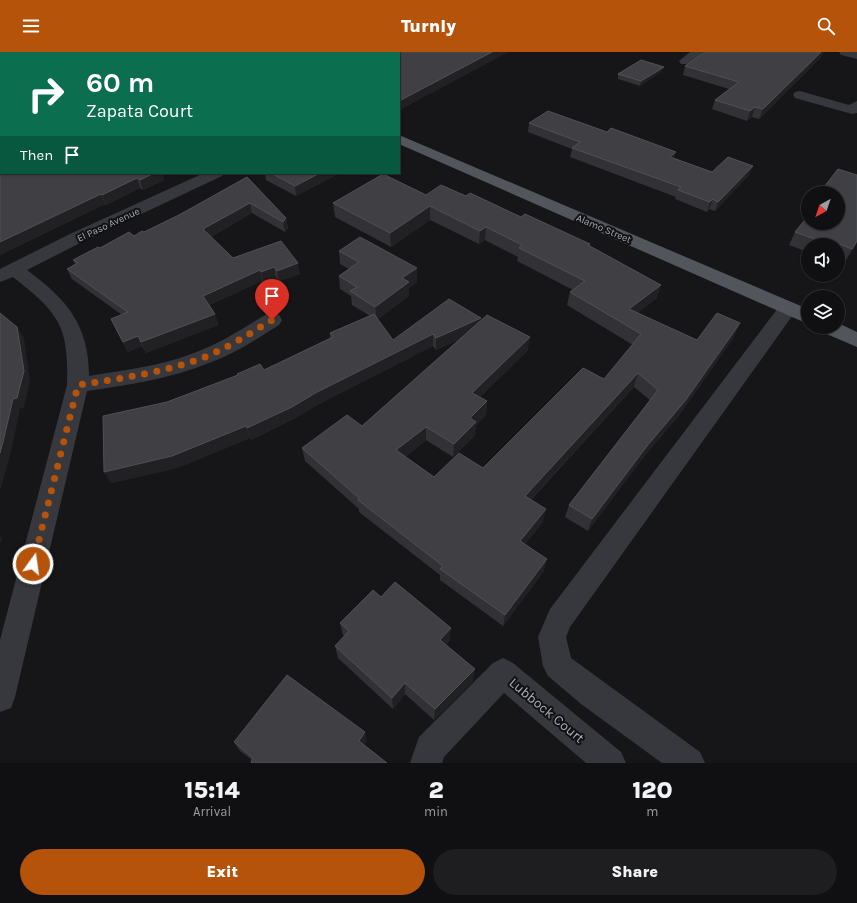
<!DOCTYPE html>
<style>
body{margin:0;font-family:Karla,sans-serif;background:#1e1e20;color:#f1f3f6;height:100vh;display:flex;flex-direction:column;font-size:15px;white-space:nowrap}
*{box-sizing:border-box;margin:0}
p{font-size:13px;color:#9c9d9f}
.icon{flex:none;width:22px;height:22px;fill:none;stroke:currentColor;stroke-width:2;stroke-linecap:round;stroke-linejoin:round}
.map{position:relative;height:711px;overflow:hidden}
.details{display:flex;flex-direction:column;background:#101012;flex:1}
.details>*{flex:none}
.guide{position:absolute;left:0px;top:0px;width:400px;height:122px;box-shadow:0 1px 3px #0004,0 0 0 1px #303032;background:#0b6e4f;color:#fff;overflow:hidden}
.needle{width:26px;rotate:220deg}
.buttons{position:absolute;left:801px;top:134px;display:grid;gap:8px}
.buttons a{display:grid;place-items:center;width:44px;height:44px;border-radius:50%;background:#101012;box-shadow:0 1px 3px #0004,0 0 0 1px #303032;font-size:20px}
.pin{position:absolute;display:grid;place-items:center;width:34px;height:34px;color:#fff;margin:-41px -17px;border-radius:50% 50% 50% 0;rotate:-45deg;box-shadow:0 0 4px #0007}
.pin .icon{rotate:45deg}
.me{position:absolute;width:44px;margin:-22px;rotate:14deg;stroke-linejoin:round;filter:drop-shadow(0 0 3px #0008)}
.turn{display:flex;align-items:center;gap:14px;height:84px;padding:0 20px;font-size:18px}
.turn .icon{width:52px;height:52px;stroke-width:2.5}
.turn b{display:block;font-size:28px;line-height:34px}
.then{display:flex;align-items:center;height:38px;padding:0 20px;background:#0003;gap:8px;font-size:15px}
.eta{display:flex;justify-content:space-evenly;align-items:center;height:68px;text-align:center}
.eta b{font-size:24px;font-weight:800;line-height:28px}
.primary-button{display:flex;gap:8px;margin-top:auto;padding:8px 20px}
.primary-button a{flex:1;height:46px;border-radius:24px;background:#b45309;color:#fff;font-size:16px;font-weight:800;line-height:46px;text-align:center}
.primary-button a+a{background:#1e1e20;color:#f1f3f6}
header{display:flex;justify-content:space-between;align-items:center;height:52px;padding:0 20px;background:#b45309;color:#fff;font-size:18px;font-weight:800}
.map>svg:first-child{display:block}
.lines{fill:none;stroke-linecap:round;stroke-linejoin:round}
.minor{fill:#37383d;fill-rule:evenodd}
.major{fill:#53555c;fill-rule:evenodd}
.wall{fill:#323236}
.shaded-wall{fill:#212124}
.building{fill:#3f3f44;stroke:#4f5156}
.route{stroke:#b45309;stroke-width:7;stroke-dasharray:0 12.6}
.labels{text-anchor:middle;stroke-width:4;stroke-linejoin:round;paint-order:stroke}
.far-street-label{font-size:10px;fill:#a8adb8;stroke:#111113}
.near-street-label{font-size:14px;fill:#a8adb8;stroke:#111113}
</style>
<header><svg class="icon" aria-label="menu" viewBox="0 0 24 24"><path d="M4 6h16M4 12h16M4 18h16"/></svg>Turnly<svg class="icon" aria-label="search" viewBox="0 0 24 24"><circle cx="10" cy="10" r="6"/><path d="M15 15l6 6"/></svg></header>
<div class="map">
<svg width="857" height="711" viewBox="0 0 857 711">
<rect width="100%" height="100%" fill="#161618"/>
<g class="lines">
<g class="minor">
<polygon points="3,0 16,0 17,1 4,1"/>
<polygon points="690,0 704,0 689,12 681,12 679,9"/>
<polygon points="839,0 857,0 857,7 841,3"/>
<polygon points="800,39 849,53 857,49 857,61 852,62 795,46 793,43 795,40"/>
<path d="M 204,121 L 225,121 L 222,124 L 82,190 L 27,218 C 66,247 89,272 89,324 C 124,318 161,314 194,301 C 219,292 242,277 265,263 L 272,261 L 279,263 L 282,268 L 279,273 C 257,287 234,302 209,311 C 170,327 128,333 87,339 L 15,645 L 11,656 L 0,660 L 0,588 L 67,333 C 69,274 59,261 13,225 L 0,230 L 0,217 L 70,182 Z"/>
<polygon points="788,250 795,252 798,256 795,260 570,575 566,585 571,606 700,700 705,711 662,711 581,652 548,624 543,614 538,585 550,557 781,252"/>
<polygon points="503,606 513,611 621,700 626,711 586,711 504,641 444,705 442,711 410,711 419,685 493,611"/>
</g>
<g class="major">
<polygon points="188,0 202,0 203,1 189,1"/>
<polygon points="399,83 808,257 808,272 399,92"/>
<polygon points="838,271 857,280 857,295 822,280 819,275 838,275"/>
</g>
</g>
<g class="wall">
<polygon points="57,0 122,0 124,1 59,1"/>
<polygon points="508,0 401,57 399,56 399,1"/>
<polygon points="705,0 823,0 820,6 759,67 752,65 747,69 712,57 715,48 729,37 683,23 685,14"/>
<polygon points="0,11 1,12 1,49 0,49"/>
<polygon points="662,19 640,34 618,27 618,22"/>
<polygon points="529,71 674,106 712,120 753,114 749,123 715,159 709,157 707,160 675,147 676,145 570,105 572,97 528,80"/>
<polygon points="0,111 1,121 167,121 163,123 164,128 143,138 140,136 106,153 105,152 0,203"/>
<polygon points="838,117 857,191 845,210 838,207 838,193 808,193 808,200 789,193 795,180 838,141 821,141 824,135"/>
<polygon points="265,121 340,121 296,144 266,128"/>
<polygon points="247,125 286,166 288,176 285,180 252,161 211,185 233,206 300,222 279,229 276,226 263,230 262,229 209,253 215,262 218,273 146,301 142,294 128,300 116,278 111,267 122,263 72,227 67,217 75,212 73,208 100,196 144,180 179,163"/>
<polygon points="426,143 466,144 521,165 590,192 589,194 657,246 637,261 697,288 734,285 680,362 642,407 588,479 565,465 569,453 650,348 634,335 531,448 543,470 525,492 544,519 503,574 440,528 440,523 359,460 359,457 305,409 302,396 362,374 460,287 436,298 433,294 319,352 295,366 251,388 250,386 177,416 111,431 167,350 238,323 237,322 264,318 330,286 330,281 370,264 352,253 351,244 340,237 339,224 349,217 340,212 339,199 417,216 417,230 409,236 409,244 377,267 393,288 481,268 528,298 480,345 487,349 486,363 476,373 475,383 453,405 426,388 405,405 434,425 483,416 604,327 633,293 567,253 570,240 573,238 517,209 518,205 485,188 479,192 430,168 391,195 335,165 333,151"/>
<polygon points="381,545 450,588 446,593 473,629 434,668 405,642 393,657 338,606 335,594 344,584 343,583 340,571"/>
<polygon points="367,689 252,708 240,699 234,690"/>
</g>
<g class="shaded-wall">
<polygon points="492,0 508,0 401,57 401,48"/>
<polygon points="821,0 823,0 820,6 759,67 763,57"/>
<polygon points="664,15 662,19 640,34 641,29"/>
<polygon points="755,55 752,65 747,69 750,59"/>
<polygon points="676,100 673,110 670,105"/>
<polygon points="753,114 749,123 715,159 718,150"/>
<polygon points="154,121 167,121 163,123 164,128 143,138 140,128"/>
<polygon points="320,121 340,121 296,144 295,134"/>
<polygon points="137,126 140,136 106,153 102,143"/>
<polygon points="101,142 105,152 0,203 0,190"/>
<polygon points="713,147 709,157 707,160 710,150"/>
<polygon points="250,151 252,161 206,188 203,177"/>
<polygon points="430,154 430,168 391,195 390,181"/>
<polygon points="286,166 288,176 285,180 283,170"/>
<polygon points="486,175 485,188 479,192 480,179"/>
<polygon points="857,189 857,191 845,210 852,197"/>
<polygon points="298,211 300,222 279,229 277,219"/>
<polygon points="274,215 276,226 263,230 261,220"/>
<polygon points="417,216 417,230 409,236 409,244 377,268 375,255 402,226"/>
<polygon points="260,218 262,229 206,254 203,244"/>
<polygon points="661,233 657,246 625,271 629,257"/>
<polygon points="215,262 218,273 146,301 141,290"/>
<polygon points="481,266 480,278 436,298 436,286"/>
<polygon points="740,271 734,285 680,362 642,407 588,479 592,467 647,394"/>
<polygon points="17,275 24,286 30,329 24,356 20,357 11,400 0,439 0,401 13,347"/>
<polygon points="433,282 433,294 319,352 295,366 251,388 247,376"/>
<polygon points="138,284 142,294 128,300 123,290"/>
<polygon points="530,285 528,298 471,354 472,341"/>
<polygon points="638,321 634,335 523,456 525,444"/>
<polygon points="487,349 486,363 476,373 475,383 453,405 454,392 470,366"/>
<polygon points="246,374 250,386 177,416 111,431 104,420"/>
<polygon points="426,375 426,388 397,411 396,398"/>
<polygon points="546,457 543,470 518,501 520,489"/>
<polygon points="0,484 2,486 0,492"/>
<polygon points="547,507 544,519 503,574 505,563"/>
<polygon points="451,576 450,588 440,600 440,588"/>
<polygon points="475,617 473,629 434,668 435,657"/>
<polygon points="405,631 405,642 393,657 392,646"/>
<polygon points="365,680 367,689 361,698 359,689"/>
</g>
<g class="building">
<polygon points="72,0 122,0 124,1 74,1"/>
<polygon points="373,0 492,0 401,48 399,47 399,1 370,1"/>
<polygon points="705,0 821,0 763,57 755,55 750,59 715,48 739,30 685,14"/>
<polygon points="641,8 664,15 641,29 618,22"/>
<polygon points="0,11 1,12 1,43 0,42"/>
<polygon points="548,59 607,80 611,76 676,100 670,105 712,120 728,105 753,114 718,150 713,147 710,150 678,138 681,135 572,96 580,90 529,71"/>
<polygon points="0,111 1,111 1,121 154,121 140,128 137,126 102,143 101,142 0,190"/>
<polygon points="838,117 857,123 857,189 852,197 829,188 826,191 795,180 808,164 808,171 838,171 838,141 826,141 830,137 824,135"/>
<polygon points="271,121 320,121 295,134"/>
<polygon points="383,122 426,143 441,133 466,144 470,141 521,165 525,162 590,192 588,193 661,233 629,257 697,288 717,261 740,271 685,349 647,394 592,467 569,453 658,338 638,321 525,444 546,457 520,489 547,507 505,563 440,517 443,514 358,448 359,446 302,396 347,363 362,374 487,263 530,285 472,341 487,349 470,366 476,370 454,392 426,375 396,398 434,425 459,401 483,416 583,316 604,327 641,282 570,240 585,229 519,196 522,193 486,175 480,179 430,154 390,181 333,151"/>
<polygon points="247,125 286,166 283,170 250,151 203,177 233,206 281,189 298,211 277,219 274,215 261,220 260,218 203,244 215,262 141,290 138,284 123,290 111,267 128,260 67,217 78,211 73,208 98,195 100,196 129,180 134,184 142,179 144,180 179,163"/>
<polygon points="360,185 417,216 402,226 409,230 375,255 350,239 357,235 339,224 359,210 339,199"/>
<polygon points="449,247 481,266 436,286 433,282 317,340 292,355 247,376 246,374 172,404 104,420 103,364 167,350 238,323 237,322 260,312 264,318 333,285 330,281 374,262 393,288"/>
<polygon points="0,261 17,275 24,319 17,346 13,347 3,390 0,401"/>
<polygon points="395,530 451,576 440,588 475,617 435,657 405,631 392,646 335,594 349,579 340,571 373,538 381,545"/>
<polygon points="287,623 365,680 359,689 387,711 252,711 251,710 253,706 234,690"/>
</g>
<g class="lines">
<path class="route" d="M 33,512 L 78,333 C 116,327 154,322 191,310 C 220,301 246,284 272,268"/>
</g>
<g class="labels">
<g class="far-street-label">
<text transform="translate(108 172) rotate(-25)" y="4">El Paso Avenue</text>
<text transform="translate(604 176) rotate(23)" y="4">Alamo Street</text>
</g>
<g class="near-street-label">
<text transform="translate(547 658) rotate(40)" y="5">Lubbock Court</text>
</g>
</g>
</svg>
<div class="buttons">
<a><svg class="needle" viewBox="-14 -14 28 28"><path d="M0-13l5 13h-10z" fill="#e53935"/><path d="M0 13l5-13h-10z" fill="#9c9d9f"/></svg></a>
<a><svg class="icon" aria-label="sound" viewBox="0 0 24 24"><path d="M4 9h4l5-4v14l-5-4H4zM17 9q2 3 0 6"/></svg></a>
<a><svg class="icon" aria-label="layers" viewBox="0 0 24 24"><path d="M12 4l9 5-9 5-9-5zM3 14l9 5 9-5"/></svg></a>
</div>
<div class="pin" style="left:272px;top:268px;background:#d93025"><svg class="icon" aria-label="arrive" viewBox="0 0 24 24"><path d="M6 21V4h12l-3 4 3 4H6"/></svg></div>
<svg class="me" style="left:33px;top:512px" viewBox="-20 -20 40 40"><circle r="17" fill="#b45309" stroke="#fff" stroke-width="3"/><path d="M0-11L8 9 0 5-8 9z" fill="#fff"/></svg>
<div class="guide">
<div class="turn"><svg class="icon" aria-label="right" viewBox="0 0 24 24"><path d="M7 20v-9h11M14 6l5 5-5 5"/></svg><div><b>60 m</b>Zapata Court</div></div>
<div class="then">Then<svg class="icon" aria-label="arrive" viewBox="0 0 24 24"><path d="M6 21V4h12l-3 4 3 4H6"/></svg></div>
</div>
</div>
<section class="details">
<div class="eta">
<div><b>15:14</b><p>Arrival</p></div>
<div><b>2</b><p>min</p></div>
<div><b>120</b><p>m</p></div>
</div>
<div class="primary-button"><a>Exit</a><a>Share</a></div>
</section>
